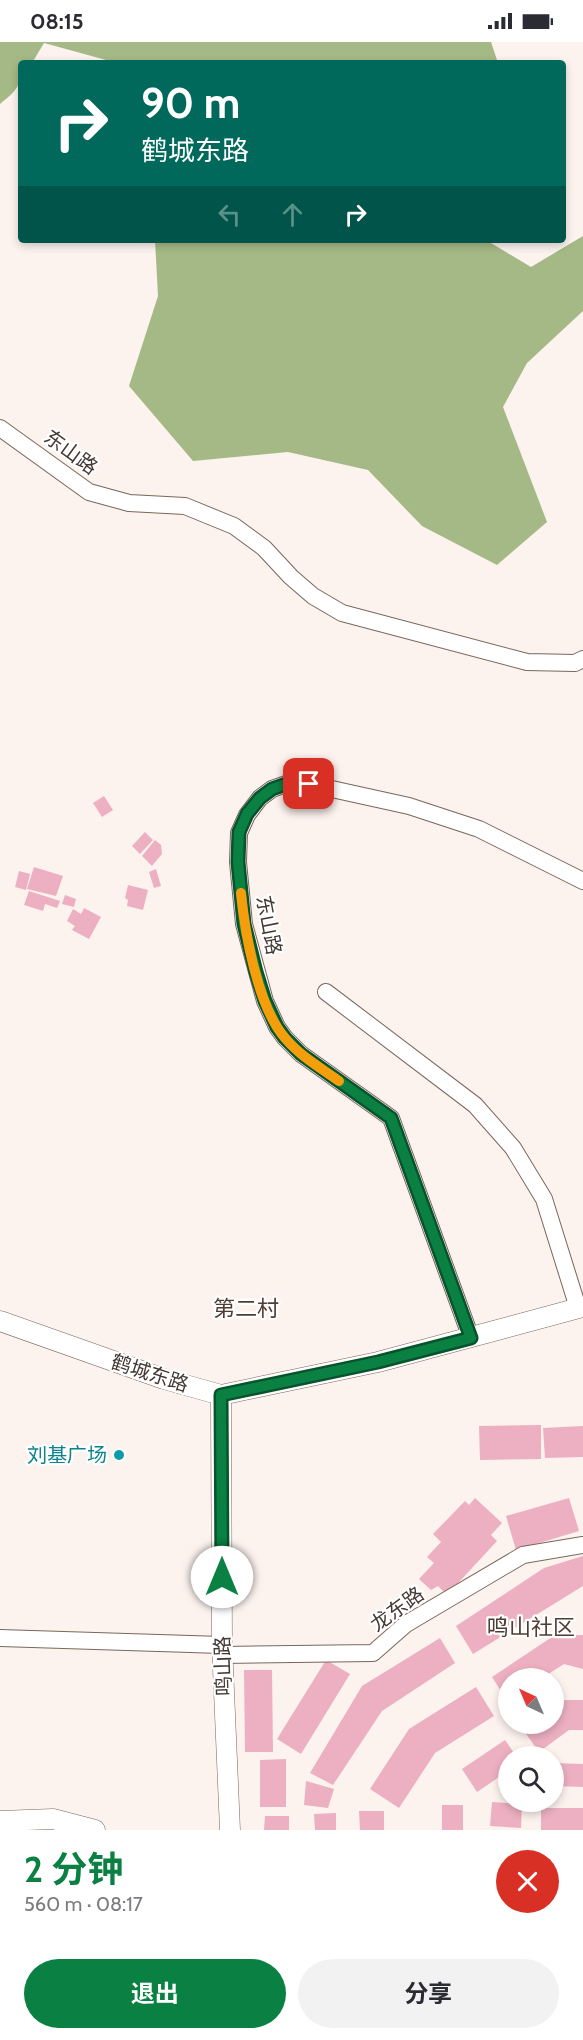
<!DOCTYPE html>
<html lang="zh">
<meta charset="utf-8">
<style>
body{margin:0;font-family:Cabin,"Noto Sans SC",sans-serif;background:#f2f2f3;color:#2b2b33;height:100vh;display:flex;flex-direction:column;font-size:22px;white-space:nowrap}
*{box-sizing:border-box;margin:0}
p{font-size:20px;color:#7c7c81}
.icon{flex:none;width:33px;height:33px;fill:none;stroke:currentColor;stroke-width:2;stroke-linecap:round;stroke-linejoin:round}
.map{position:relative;height:1788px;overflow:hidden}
.details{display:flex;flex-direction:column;background:#fff;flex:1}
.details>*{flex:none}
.hud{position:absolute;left:18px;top:18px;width:548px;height:183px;border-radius:6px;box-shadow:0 3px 9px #0003;background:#00695c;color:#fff;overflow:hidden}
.needle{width:39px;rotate:316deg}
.buttons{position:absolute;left:498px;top:1626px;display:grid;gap:12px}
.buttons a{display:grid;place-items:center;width:66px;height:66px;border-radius:50%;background:#fff;box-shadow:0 3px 9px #0003;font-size:30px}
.pin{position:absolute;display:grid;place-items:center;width:51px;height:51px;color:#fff;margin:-26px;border-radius:12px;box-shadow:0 3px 9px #0006}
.me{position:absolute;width:66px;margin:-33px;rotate:0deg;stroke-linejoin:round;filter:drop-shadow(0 0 4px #0008)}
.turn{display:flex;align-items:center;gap:21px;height:126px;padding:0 24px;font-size:27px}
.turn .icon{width:78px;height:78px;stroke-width:2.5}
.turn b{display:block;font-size:42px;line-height:51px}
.lanes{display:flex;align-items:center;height:57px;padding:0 24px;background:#0003;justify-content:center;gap:30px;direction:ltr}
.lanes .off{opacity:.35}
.round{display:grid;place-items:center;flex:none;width:63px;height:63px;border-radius:32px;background:#f2f2f3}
.overview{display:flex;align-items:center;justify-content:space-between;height:102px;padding:0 24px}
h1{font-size:36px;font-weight:700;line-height:45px;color:#0b8043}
.cta{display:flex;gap:12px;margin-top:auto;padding:12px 24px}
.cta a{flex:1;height:69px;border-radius:36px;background:#0b8043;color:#fff;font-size:24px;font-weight:700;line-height:69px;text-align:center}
.cta a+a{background:#f2f2f3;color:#2b2b33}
.status{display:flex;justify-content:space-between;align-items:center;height:42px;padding:0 30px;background:#fff;direction:ltr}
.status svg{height:16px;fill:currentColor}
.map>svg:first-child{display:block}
.forest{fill:#a5b986}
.building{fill:#ecb0c2}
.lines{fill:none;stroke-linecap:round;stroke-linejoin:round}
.minor-casing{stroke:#7b665c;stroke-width:18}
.tertiary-casing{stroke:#7b665c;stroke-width:21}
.minor{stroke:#fff;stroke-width:16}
.tertiary{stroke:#fff;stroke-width:20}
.route-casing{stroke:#07532c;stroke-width:15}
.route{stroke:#0b8043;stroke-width:10}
.slow{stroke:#f59e0b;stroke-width:10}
.culture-dot{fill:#0f9aa8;stroke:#fff;stroke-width:2}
.labels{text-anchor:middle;stroke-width:4.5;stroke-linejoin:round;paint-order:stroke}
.street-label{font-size:20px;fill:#423834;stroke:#fff}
.culture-label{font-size:20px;fill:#0d838f;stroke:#fff;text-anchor:end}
.quarter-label{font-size:22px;fill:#4f3c33;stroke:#fff}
</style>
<div class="status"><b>08:15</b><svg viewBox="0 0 49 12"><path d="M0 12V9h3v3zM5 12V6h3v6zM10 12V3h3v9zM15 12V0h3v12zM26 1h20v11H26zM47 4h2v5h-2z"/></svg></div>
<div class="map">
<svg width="583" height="1788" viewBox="0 0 583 1788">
<rect width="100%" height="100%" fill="#fcf2ee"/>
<g class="forest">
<path d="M 0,0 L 491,0 L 498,21 L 117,21 L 44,1 L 32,21 L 21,21 C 21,45 18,47 0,62 Z"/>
<polygon points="583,194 583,269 527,321 503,365 547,480 497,523 422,484 368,428 288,410 193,419 129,344 158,254 155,198 486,198 531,225"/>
</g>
<g class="building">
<polygon points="104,754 113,768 102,775 93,761"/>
<polygon points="145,790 153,798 140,812 132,804"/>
<polygon points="155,798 161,803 162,812 152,824 142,814"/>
<polygon points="34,825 63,834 56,854 27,847"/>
<polygon points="156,827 161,844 154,846 149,830"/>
<polygon points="19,829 30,832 26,848 15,845"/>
<polygon points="128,843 148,848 143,868 127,864 128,858 125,856"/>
<polygon points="29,849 60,859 57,866 45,862 43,869 24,863"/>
<polygon points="65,853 76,857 74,865 62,862"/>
<polygon points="84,866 101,875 89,897 72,888 75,884 67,879 73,867 81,872"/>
<polygon points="541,1383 541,1417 480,1418 479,1384"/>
<polygon points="583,1384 583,1415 545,1416 543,1386"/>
<polygon points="475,1456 502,1481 491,1493 497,1499 447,1553 438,1544 431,1548 419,1537 434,1521 427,1515 441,1500 433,1492 465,1459 469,1463"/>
<polygon points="569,1456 579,1489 516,1508 506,1474"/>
<polygon points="583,1514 583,1544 473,1612 456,1584 544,1526"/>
<polygon points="555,1593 583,1593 583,1627 564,1622 542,1636 508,1636 508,1660 492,1635"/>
<polygon points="440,1596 455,1621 382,1669 333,1743 310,1731 362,1644"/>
<polygon points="326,1618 350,1632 301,1712 277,1697"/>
<polygon points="244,1628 272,1628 273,1710 245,1710"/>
<polygon points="476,1645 494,1674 435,1711 399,1766 370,1747 409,1687"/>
<polygon points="558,1658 583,1658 583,1688 569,1688 539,1710 521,1685 525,1682 554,1682 554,1661"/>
<polygon points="505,1698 516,1714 508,1714 508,1729 477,1750 462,1727"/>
<polygon points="286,1717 286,1765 260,1765 260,1718"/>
<polygon points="554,1721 583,1722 583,1745 554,1744"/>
<polygon points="306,1739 334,1747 328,1766 304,1763"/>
<polygon points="492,1760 522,1762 521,1786 490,1784"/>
<rect x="442" y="1763" width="21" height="25"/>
<rect x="541" y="1766" width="42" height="22"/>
<polygon points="359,1769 384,1769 384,1788 360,1788"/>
<polygon points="336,1771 336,1788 315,1788 314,1772"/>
<polygon points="265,1774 289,1774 289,1788 264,1788"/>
</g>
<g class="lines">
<g class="minor-casing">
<g id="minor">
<polyline points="0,386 89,450 129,461 185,464 234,484 264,506 291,535 313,554 342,571 527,620 575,621 583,617"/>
<polyline points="326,950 475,1063 513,1106 544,1157 578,1266"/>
<polyline points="471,1296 391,1076 301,1012 285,996 277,985 265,959 244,882 238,820 239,791 247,773 260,756 272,747 286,742 309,742 409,764 479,787 583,839"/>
<polyline points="0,1596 222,1603"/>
<polyline points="222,1613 373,1611 406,1582 523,1513 583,1503"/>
</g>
</g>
<g class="tertiary-casing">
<g id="tertiary">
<polyline points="0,1279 164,1337 221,1353 378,1320 583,1265"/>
<polyline points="221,1353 222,1603 230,1788"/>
<polyline points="0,1779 53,1777 95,1788"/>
</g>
</g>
<use href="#minor" class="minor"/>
<use href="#tertiary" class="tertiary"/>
</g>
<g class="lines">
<g class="route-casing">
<polyline id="route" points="222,1535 221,1353 378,1320 471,1296 391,1076 301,1012 285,996 277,985 265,959 256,930 244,882 238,820 239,790 247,772 260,756 272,747 286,742 309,742"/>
</g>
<use href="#route" class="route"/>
<path class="slow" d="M 241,851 C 245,892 258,965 285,996 C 300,1014 321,1026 339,1039"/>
</g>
<circle class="culture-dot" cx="119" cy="1413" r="6"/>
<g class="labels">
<g class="street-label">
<text transform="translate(71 410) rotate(36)" y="7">东山路</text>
<text transform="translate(269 883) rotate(79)" y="7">东山路</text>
<text transform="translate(150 1331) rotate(18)" y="7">鹤城东路</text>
<text transform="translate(397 1567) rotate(-36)" y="7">龙东路</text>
<text transform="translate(223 1624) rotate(-92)" y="7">鸣山路</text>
</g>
<g class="culture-label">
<text x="107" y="1420">刘基广场</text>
</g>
<g class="quarter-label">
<text x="246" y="1274">第二村</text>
<text x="531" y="1593">鸣山社区</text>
</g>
</g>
</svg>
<div class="buttons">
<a><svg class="needle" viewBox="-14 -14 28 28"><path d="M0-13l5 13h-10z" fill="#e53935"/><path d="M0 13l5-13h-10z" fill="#7c7c81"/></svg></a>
<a><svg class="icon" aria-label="search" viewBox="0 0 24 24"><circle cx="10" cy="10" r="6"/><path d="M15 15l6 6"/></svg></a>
</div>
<div class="pin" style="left:309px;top:742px;background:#d93025"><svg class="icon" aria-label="arrive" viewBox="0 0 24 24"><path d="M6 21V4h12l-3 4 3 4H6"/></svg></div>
<svg class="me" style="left:222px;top:1535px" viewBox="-20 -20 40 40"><circle r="19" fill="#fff"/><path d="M0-13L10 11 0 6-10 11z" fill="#0b8043"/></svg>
<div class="hud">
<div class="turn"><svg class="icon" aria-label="right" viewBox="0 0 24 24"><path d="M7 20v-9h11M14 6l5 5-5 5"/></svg><div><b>90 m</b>鹤城东路</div></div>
<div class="lanes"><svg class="icon off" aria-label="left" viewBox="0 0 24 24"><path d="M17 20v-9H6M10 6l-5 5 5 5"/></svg><svg class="icon off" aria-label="ahead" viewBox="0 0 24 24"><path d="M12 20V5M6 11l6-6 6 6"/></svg><svg class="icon" aria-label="right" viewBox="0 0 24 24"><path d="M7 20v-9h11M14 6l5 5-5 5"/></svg></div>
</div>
</div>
<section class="details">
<div class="overview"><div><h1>2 分钟</h1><p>560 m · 08:17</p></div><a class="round" style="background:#d93025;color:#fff"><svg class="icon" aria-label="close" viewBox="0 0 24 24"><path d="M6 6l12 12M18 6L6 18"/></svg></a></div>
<div class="cta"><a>退出</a><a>分享</a></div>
</section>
